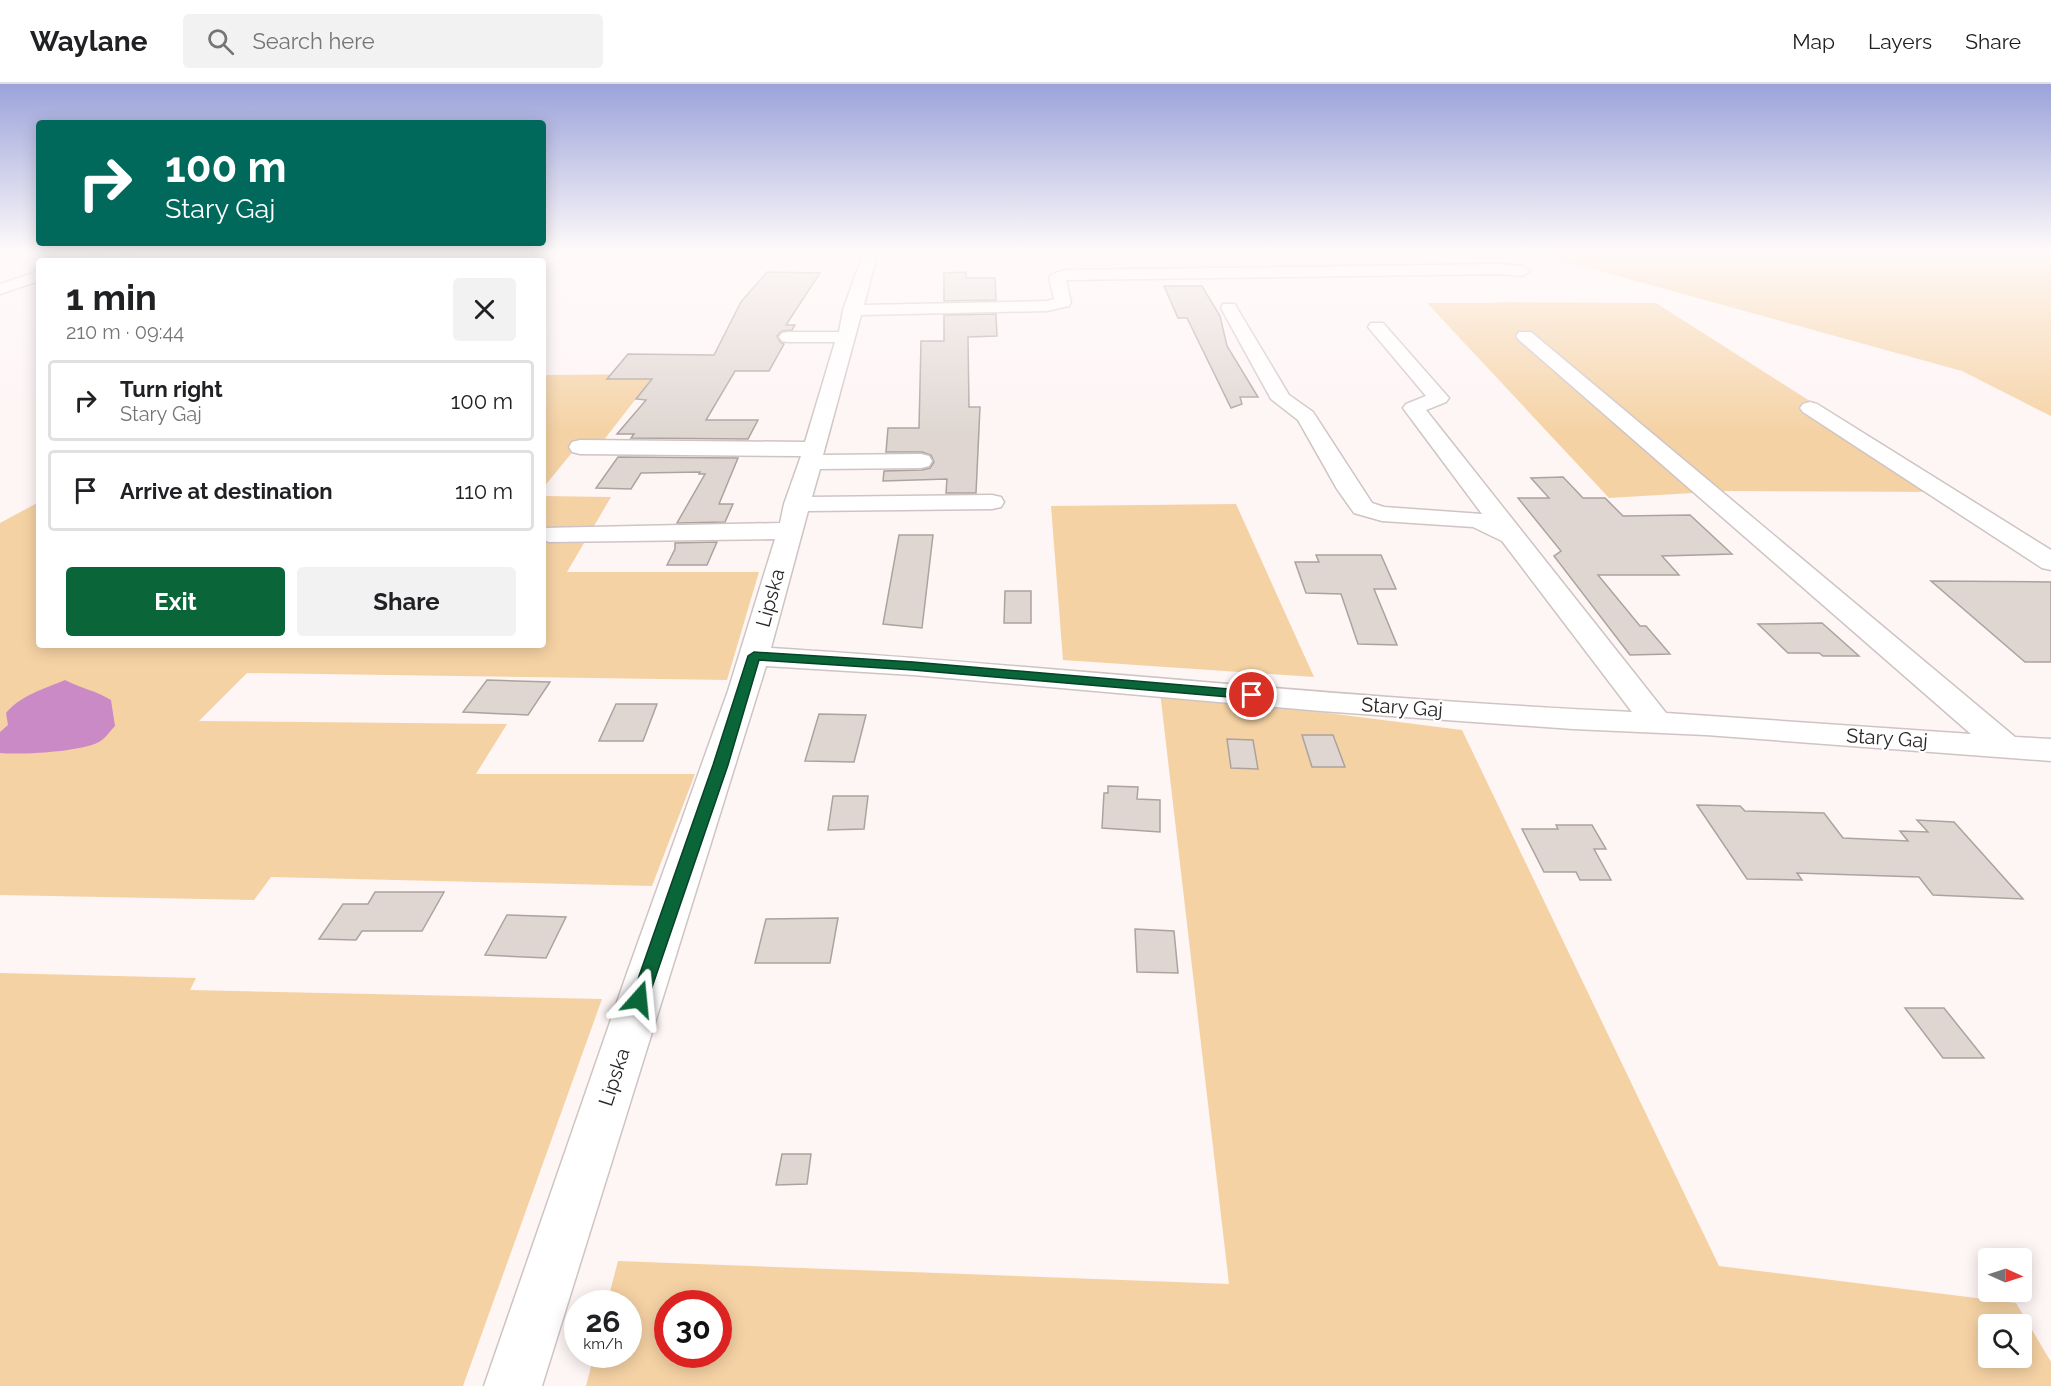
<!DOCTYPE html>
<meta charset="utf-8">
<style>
body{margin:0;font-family:Raleway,sans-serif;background:#f2f2f2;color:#202124;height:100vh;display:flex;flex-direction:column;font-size:22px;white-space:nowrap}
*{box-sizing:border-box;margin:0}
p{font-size:20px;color:#757577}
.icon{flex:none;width:33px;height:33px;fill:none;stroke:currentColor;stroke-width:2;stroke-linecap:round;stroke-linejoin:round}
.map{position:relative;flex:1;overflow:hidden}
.sheet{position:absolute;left:36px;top:174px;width:510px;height:390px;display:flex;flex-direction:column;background:#fff;border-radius:6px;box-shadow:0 3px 15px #0003}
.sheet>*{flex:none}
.hud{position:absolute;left:36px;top:36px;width:510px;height:126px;border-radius:6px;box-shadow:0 3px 15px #0003;background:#00695c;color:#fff;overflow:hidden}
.needle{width:39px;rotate:93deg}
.buttons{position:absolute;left:1978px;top:1164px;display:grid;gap:12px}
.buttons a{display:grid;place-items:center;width:54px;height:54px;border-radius:6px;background:#fff;box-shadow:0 3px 15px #0003;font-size:30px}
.speed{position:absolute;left:564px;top:1206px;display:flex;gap:12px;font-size:30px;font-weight:700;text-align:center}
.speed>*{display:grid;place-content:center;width:78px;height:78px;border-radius:50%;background:#fff;box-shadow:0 3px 15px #0003;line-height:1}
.speed small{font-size:15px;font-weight:400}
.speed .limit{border:9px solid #d22;background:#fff;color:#111}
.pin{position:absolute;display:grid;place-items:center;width:51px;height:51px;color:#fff;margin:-26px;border:3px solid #fff;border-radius:50%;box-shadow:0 2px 6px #0007}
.me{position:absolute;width:66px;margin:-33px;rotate:18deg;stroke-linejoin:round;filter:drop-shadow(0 0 4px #0008)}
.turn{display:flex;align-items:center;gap:21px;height:126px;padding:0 30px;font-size:27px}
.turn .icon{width:78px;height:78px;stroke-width:2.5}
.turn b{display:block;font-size:42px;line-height:51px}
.round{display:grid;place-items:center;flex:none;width:63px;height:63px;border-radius:6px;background:#f2f2f2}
.overview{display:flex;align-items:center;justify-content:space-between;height:102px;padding:0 30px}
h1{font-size:36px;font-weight:700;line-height:45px}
.primary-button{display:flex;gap:12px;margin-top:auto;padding:12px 30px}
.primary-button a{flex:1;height:69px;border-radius:6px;background:#0a6639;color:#fff;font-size:24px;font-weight:700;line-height:69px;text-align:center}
.primary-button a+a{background:#f2f2f2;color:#202124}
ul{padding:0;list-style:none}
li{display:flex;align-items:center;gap:18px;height:81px;margin:0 12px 9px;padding:0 18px;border:3px solid #e0e0e0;border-radius:6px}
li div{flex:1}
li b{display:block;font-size:22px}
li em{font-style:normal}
header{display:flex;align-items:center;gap:36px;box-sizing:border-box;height:84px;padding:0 30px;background:#fff;border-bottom:2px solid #e0e0e0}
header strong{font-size:28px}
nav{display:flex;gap:33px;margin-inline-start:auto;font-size:21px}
.search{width:420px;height:54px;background:#f2f2f2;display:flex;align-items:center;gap:15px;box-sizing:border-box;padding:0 21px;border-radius:6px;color:#757577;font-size:22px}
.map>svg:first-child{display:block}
.green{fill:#f5d2a4;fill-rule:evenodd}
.water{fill:#c98ac6}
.building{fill:#dfd6d1;stroke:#aca39f;stroke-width:1.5}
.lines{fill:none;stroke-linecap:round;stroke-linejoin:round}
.minor-casing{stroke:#cfc4c4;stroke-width:3}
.minor{fill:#fff;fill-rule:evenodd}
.route{fill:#0a6639;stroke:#064225;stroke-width:1.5}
.labels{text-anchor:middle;stroke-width:4.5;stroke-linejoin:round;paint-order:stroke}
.street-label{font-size:20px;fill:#292525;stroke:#fff}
</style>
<header>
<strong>Waylane</strong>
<div class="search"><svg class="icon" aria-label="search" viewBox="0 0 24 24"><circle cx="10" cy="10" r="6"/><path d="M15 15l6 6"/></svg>Search here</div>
<nav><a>Map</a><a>Layers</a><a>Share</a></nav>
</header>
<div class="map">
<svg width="2051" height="1302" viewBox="0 0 2051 1302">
<rect width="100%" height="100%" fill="#fef5f5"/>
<g class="green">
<polygon points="1527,167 2051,167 2051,332 1962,287"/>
<polygon points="1490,218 1656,219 1953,408 1726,407 1609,414 1427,219 1502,219"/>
<polygon points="655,290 600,361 579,360 543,404 543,291"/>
<polygon points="543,412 611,413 567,488 759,488 727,596 247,589 199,637 507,640 476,690 695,690 652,802 271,793 254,816 0,811 0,439 39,418 39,561 543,561"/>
<polygon points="1236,420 1314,593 1063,576 1051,422"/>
<path d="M 1160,608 L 1462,646 L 1719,1182 L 2016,1219 L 2051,1278 L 2051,1302 L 586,1302 L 594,1271 L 628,1270 L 628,1220 L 607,1219 L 618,1177 L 1229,1200 ZM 668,1220 L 718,1220 L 718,1270 L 668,1270 ZM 1989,1240 L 2022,1240 L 2022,1274 L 1989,1274 Z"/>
<polygon points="0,889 196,894 190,906 602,915 463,1302 0,1302"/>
</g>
<path class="water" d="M 65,596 C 80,604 97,607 111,616 L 115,642 C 111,646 107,652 102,656 C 87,668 20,671 0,669 L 0,648 L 8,641 L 6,629 C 21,611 44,605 65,596 Z"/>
<g class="building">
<polygon points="767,188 820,189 786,241 795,241 792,246 782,247 777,252 780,258 784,260 769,287 735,287 706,336 758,336 748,355 631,354 634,350 617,350 646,316 636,315 652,295 607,295 628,270 714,271 741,218"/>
<polygon points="966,188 966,194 995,194 996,216 944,217 944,189"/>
<polygon points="1164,202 1202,202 1220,232 1227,262 1258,313 1240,313 1242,320 1231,324 1187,234 1178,234"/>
<polygon points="996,230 997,252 968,253 969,323 980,323 976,409 946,409 947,395 883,397 884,387 922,386 930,384 934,378 931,371 922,368 886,368 888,344 919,344 921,257 944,257 944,231"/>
<polygon points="618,373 738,374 719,420 733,420 725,438 677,439 705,390 699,390 700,388 641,389 631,405 596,404"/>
<polygon points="1563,393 1583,414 1605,414 1623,432 1690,431 1732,470 1662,472 1679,491 1598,491 1640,542 1646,542 1670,570 1630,571 1554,472 1561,467 1518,414 1549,414 1531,394"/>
<polygon points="899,451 933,451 922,544 883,540"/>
<polygon points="717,458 707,481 667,481 675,465 675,459"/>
<polygon points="1316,471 1381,471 1396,505 1374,505 1397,561 1358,560 1341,510 1306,509 1295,478 1319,478"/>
<polygon points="1931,497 2051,498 2051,578 2025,578"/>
<polygon points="1005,507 1031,507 1031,539 1004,539"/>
<polygon points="1822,539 1859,572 1823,572 1819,569 1788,569 1758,540"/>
<polygon points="487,596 550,598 528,631 463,628"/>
<polygon points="616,620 657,620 643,657 599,657"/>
<polygon points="819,630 866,631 854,678 805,677"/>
<polygon points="1302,651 1333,651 1345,683 1312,683"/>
<polygon points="1227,655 1253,656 1258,685 1231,684"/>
<polygon points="1108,702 1138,703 1137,715 1160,716 1160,748 1102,744 1104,709 1108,709"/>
<polygon points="833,712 868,712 864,745 828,746"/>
<polygon points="1697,721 1740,722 1745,727 1824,729 1843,754 1908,757 1900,747 1928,748 1917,736 1954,738 2023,815 1933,811 1919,793 1797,789 1802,796 1747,795"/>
<polygon points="1556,741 1592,741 1606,765 1594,765 1611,796 1580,796 1576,788 1544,788 1522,745 1558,745"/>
<polygon points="375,808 444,808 422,847 362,847 356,856 319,855 343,820 368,820"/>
<polygon points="507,831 566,833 546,874 485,871"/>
<polygon points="838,834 830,879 755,879 766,835"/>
<polygon points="1135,845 1174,847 1178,889 1137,888"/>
<polygon points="1905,924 1944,924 1984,974 1943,974"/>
<polygon points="782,1070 811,1070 807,1100 776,1101"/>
</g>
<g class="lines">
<g class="minor-casing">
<g id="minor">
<polygon points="107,167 129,167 127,170 105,177 81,177 84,174"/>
<path d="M 864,167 L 878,167 L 864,221 L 1047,217 L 1054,215 L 1049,194 L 1051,191 L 1064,186 L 1499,180 L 1522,182 L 1530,187 L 1522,192 L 1499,190 L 1066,196 L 1071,218 L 1069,222 L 1047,227 L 861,231 L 823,371 L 921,370 L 929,372 L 932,377 L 929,382 L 921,384 L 820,385 L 812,413 L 992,411 L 1001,413 L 1004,418 L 1001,423 L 992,425 L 808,427 L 771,564 C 1058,582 1344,615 1632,628 L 1502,457 L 1473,443 L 1382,437 L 1354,429 L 1337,405 L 1298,336 L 1271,315 L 1221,224 L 1223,220 L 1235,220 L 1237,224 L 1289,311 L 1313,328 L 1372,419 L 1384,423 L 1482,430 L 1403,324 L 1406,320 L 1426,312 L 1368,243 L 1371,239 L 1383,239 L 1449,314 L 1446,318 L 1426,326 L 1666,629 L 1971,650 L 1519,256 L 1516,252 L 1519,248 L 1531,248 L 2015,653 L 2051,655 L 2051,677 L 1706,651 L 1573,645 L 1321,627 L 913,591 L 766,582 L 542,1302 L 484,1302 L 626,892 L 728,607 L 775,455 L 549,458 L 543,456 L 543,444 L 780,439 L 784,420 L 801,372 L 580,370 L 572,368 L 569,363 L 572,358 L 580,356 L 805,358 L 835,258 L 788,258 L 782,257 L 779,253 L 782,249 L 788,248 L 839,248 L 843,226 Z"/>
<polygon points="39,187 39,197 0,210 0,200"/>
<polygon points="1810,318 1817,320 2051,466 2051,486 2042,484 1803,328 1800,324 1803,320"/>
</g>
</g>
<use href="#minor" class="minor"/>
</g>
<linearGradient id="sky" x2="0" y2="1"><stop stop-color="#9ba3da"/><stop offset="0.48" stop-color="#fffafa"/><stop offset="1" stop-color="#fffafa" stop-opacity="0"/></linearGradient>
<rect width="2051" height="349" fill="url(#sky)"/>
<polygon class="route" points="754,568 913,578 1252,607 1258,611 1252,615 913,586 759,576 728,681 648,915 646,920 639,922 633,920 631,915 713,681 748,572"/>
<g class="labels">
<g class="street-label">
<text transform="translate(770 514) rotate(-75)" y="7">Lipska</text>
<text transform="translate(1402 623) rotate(4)" y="7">Stary Gaj</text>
<text transform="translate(1887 654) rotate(4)" y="7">Stary Gaj</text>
<text transform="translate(614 993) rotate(-72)" y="7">Lipska</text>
</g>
</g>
</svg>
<div class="buttons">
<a><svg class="needle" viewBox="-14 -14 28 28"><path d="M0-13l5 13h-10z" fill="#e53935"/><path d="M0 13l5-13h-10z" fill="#757577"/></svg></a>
<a><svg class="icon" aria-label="search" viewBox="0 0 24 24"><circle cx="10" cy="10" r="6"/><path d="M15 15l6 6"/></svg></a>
</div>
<div class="speed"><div>26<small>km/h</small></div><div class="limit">30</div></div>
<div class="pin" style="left:1252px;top:611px;background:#d93025"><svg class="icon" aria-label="arrive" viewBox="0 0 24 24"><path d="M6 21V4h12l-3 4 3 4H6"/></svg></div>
<svg class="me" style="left:639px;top:915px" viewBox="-20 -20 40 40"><path d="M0-17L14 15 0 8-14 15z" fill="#0a6639" stroke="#fff" stroke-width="4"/></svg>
<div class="hud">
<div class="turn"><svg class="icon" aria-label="right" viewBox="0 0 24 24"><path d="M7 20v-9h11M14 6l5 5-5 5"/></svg><div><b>100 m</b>Stary Gaj</div></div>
</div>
<section class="sheet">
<div class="overview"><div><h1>1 min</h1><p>210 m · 09:44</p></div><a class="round"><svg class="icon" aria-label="close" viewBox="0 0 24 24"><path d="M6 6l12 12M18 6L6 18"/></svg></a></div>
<ul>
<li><svg class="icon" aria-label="right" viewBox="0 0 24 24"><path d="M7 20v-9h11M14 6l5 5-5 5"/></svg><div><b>Turn right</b><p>Stary Gaj</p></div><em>100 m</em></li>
<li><svg class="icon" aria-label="arrive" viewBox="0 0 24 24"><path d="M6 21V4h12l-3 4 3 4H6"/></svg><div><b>Arrive at destination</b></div><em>110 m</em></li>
</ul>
<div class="primary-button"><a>Exit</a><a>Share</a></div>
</section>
</div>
